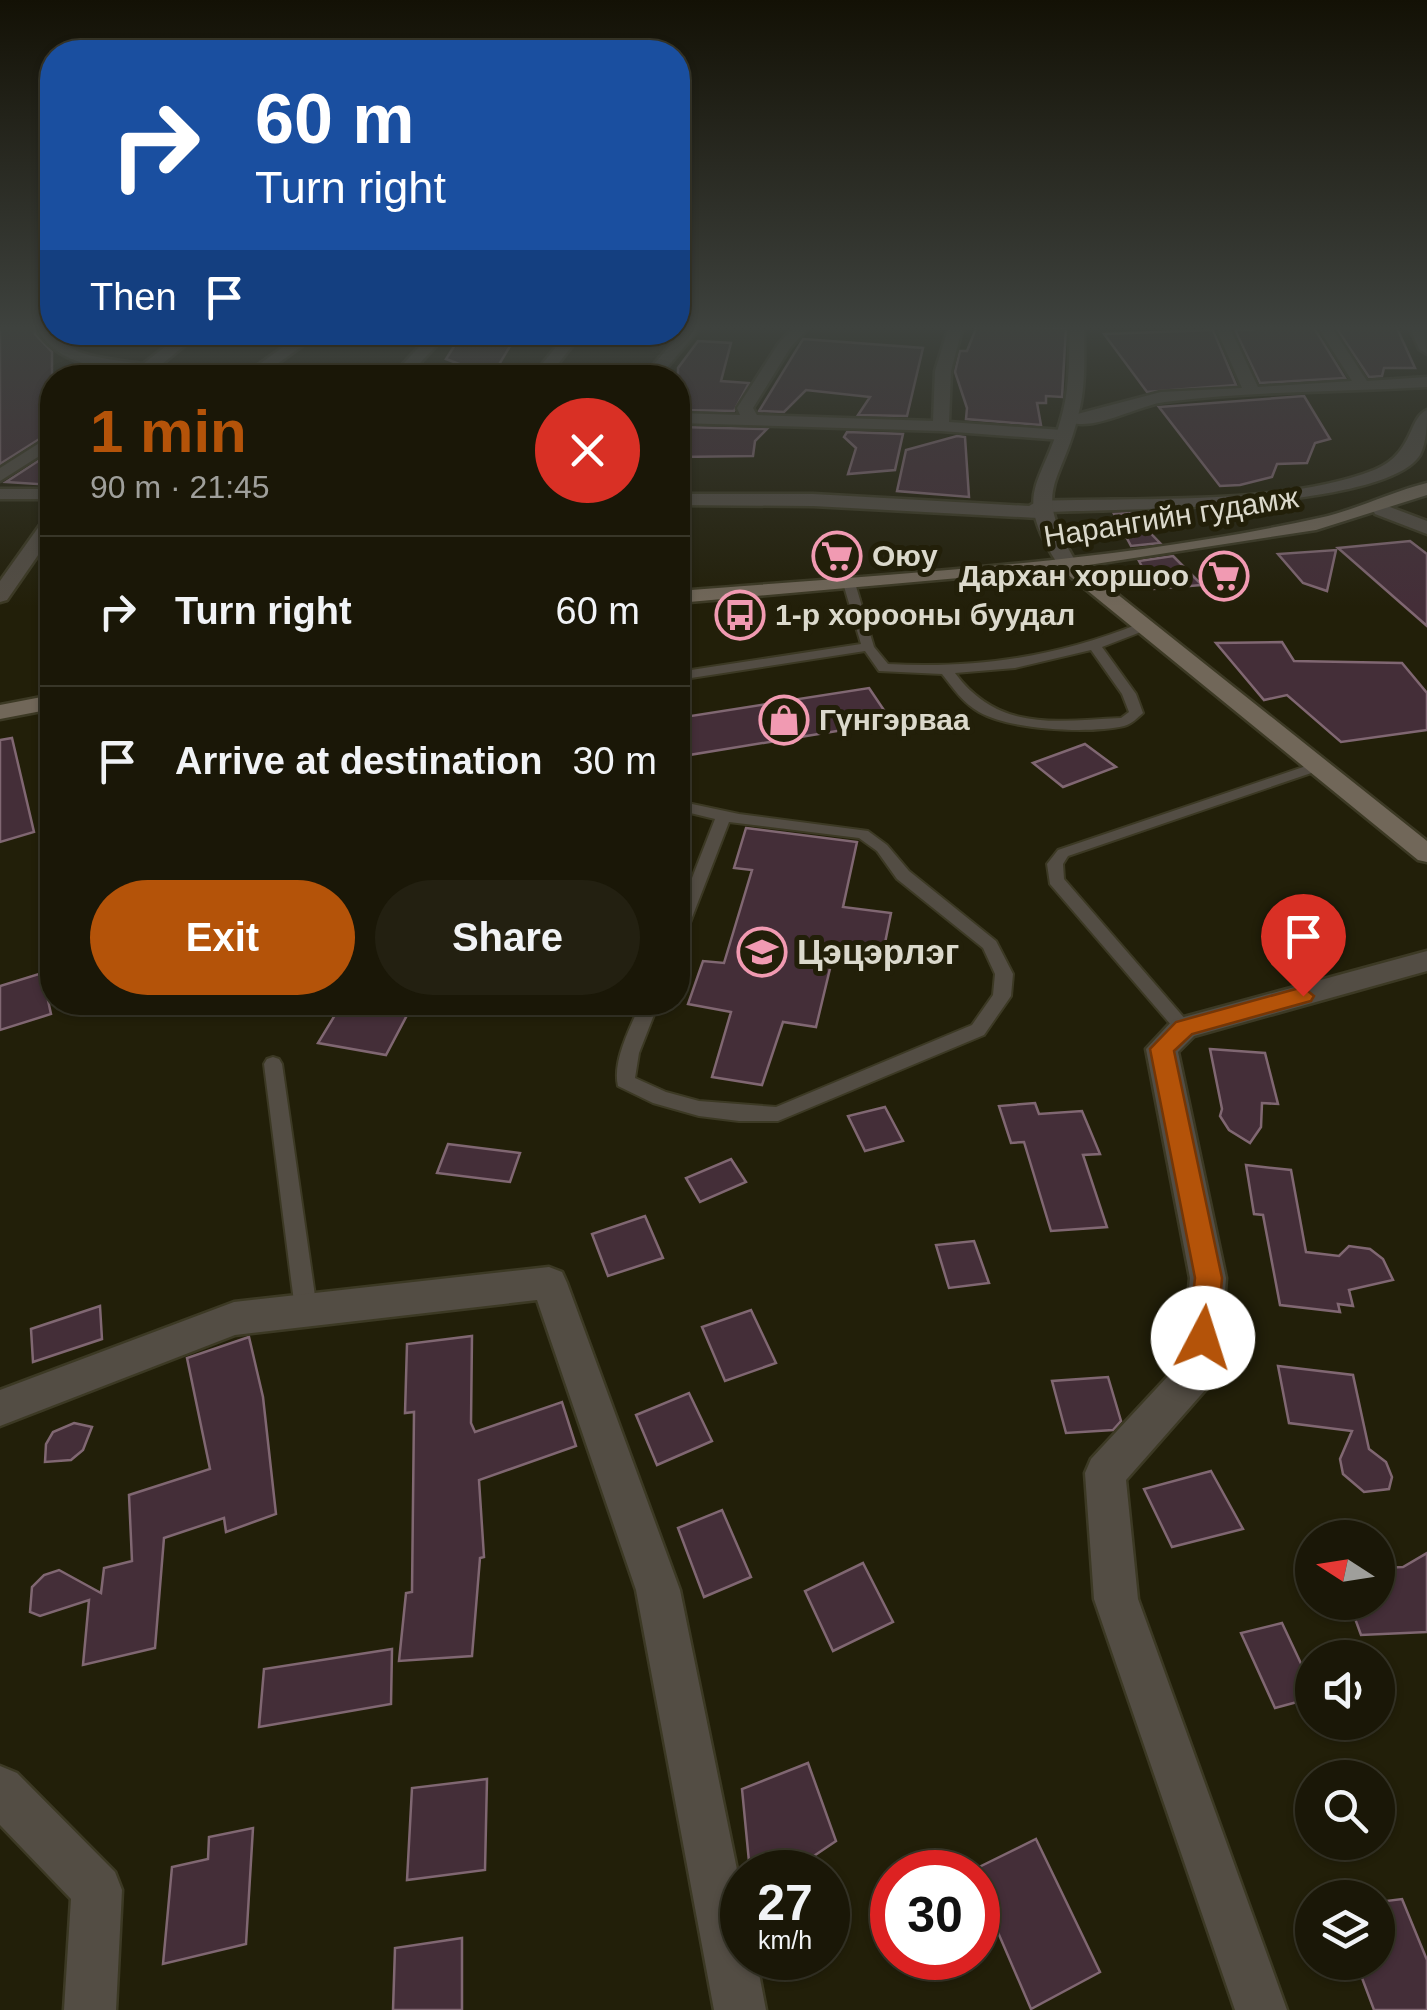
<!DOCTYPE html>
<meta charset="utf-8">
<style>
body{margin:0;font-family:Arial,sans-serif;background:#232011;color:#f1f3f6;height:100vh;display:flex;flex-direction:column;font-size:38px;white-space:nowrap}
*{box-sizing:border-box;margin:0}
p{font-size:32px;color:#9f9f9b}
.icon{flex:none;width:55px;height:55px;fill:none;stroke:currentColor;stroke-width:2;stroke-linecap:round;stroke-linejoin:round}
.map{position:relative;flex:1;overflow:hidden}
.drawer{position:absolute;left:40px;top:365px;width:650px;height:650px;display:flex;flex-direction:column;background:#1a1707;border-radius:40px;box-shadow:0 2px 8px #0004,0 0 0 2px #383628}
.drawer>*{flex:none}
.guide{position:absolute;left:40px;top:40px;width:650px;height:305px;border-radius:40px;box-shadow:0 2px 8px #0004,0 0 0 2px #383628;background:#1a4fa0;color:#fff;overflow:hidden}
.needle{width:65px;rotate:282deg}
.controls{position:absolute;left:1295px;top:1520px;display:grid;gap:20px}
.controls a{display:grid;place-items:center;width:100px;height:100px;border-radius:50%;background:#1a1707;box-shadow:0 2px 8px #0004,0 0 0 2px #383628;font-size:50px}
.speed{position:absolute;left:720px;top:1850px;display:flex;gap:20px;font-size:50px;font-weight:700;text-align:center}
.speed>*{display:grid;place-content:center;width:130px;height:130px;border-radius:50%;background:#1a1707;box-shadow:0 2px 8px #0004,0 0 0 2px #383628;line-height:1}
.speed small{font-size:25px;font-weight:400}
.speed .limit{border:15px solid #d22;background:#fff;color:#111}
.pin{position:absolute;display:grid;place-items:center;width:85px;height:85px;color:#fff;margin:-102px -42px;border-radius:50% 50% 50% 0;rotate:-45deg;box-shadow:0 0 10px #0007}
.pin .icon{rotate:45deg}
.me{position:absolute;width:110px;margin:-55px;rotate:5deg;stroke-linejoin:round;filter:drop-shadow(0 0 8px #0008)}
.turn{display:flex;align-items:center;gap:35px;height:210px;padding:0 50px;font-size:45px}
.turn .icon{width:130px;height:130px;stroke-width:2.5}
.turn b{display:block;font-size:70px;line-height:85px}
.then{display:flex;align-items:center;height:95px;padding:0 50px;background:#0003;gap:20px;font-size:38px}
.round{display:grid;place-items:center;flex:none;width:105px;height:105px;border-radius:52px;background:#232011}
.head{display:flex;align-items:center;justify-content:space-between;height:170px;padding:0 50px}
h1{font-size:60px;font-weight:800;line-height:75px;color:#b45309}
.cta{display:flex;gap:20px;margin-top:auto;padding:20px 50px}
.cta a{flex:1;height:115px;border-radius:60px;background:#b45309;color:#fff;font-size:40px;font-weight:800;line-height:115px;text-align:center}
.cta a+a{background:#232011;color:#f1f3f6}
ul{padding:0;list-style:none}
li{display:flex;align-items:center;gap:30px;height:150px;padding:0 50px;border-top:2px solid #383628}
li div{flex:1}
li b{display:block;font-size:38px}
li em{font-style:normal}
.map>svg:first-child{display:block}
.building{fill:#442e38;stroke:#806772;stroke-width:2.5}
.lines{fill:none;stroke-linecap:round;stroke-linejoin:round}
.service-casing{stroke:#3c3924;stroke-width:4}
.minor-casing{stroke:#3c3924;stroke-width:5}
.tertiary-casing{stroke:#3c3924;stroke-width:5}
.secondary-casing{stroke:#3c3924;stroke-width:5}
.service{fill:#534d44;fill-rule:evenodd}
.minor{fill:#534d44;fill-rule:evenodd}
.tertiary{fill:#534d44;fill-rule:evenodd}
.secondary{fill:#716759;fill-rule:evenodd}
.route{fill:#b45309;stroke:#753606;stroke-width:2.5}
.labels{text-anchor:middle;stroke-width:10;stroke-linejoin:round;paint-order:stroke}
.far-street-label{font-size:30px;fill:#dbd9cc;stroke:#221f09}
.far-poi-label{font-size:30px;font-weight:bold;fill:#dbd9cc;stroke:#221f09;text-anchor:start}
.poi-label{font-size:35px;font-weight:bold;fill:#dbd9cc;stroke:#221f09;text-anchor:start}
</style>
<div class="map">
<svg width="1427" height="2010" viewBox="0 0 1427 2010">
<rect width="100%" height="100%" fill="#221f09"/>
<g class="building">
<polygon points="0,326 43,326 35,334 52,352 52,431 0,464"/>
<polygon points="977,326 1066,328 1062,397 1046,396 1046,403 1037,403 1041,425 966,419 967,408 955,372 960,351 967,351"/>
<polygon points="1250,326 1313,326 1345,378 1260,383 1235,330 1252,330"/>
<polygon points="1335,326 1396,326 1415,368 1384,368 1382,376 1369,377"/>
<polygon points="1213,330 1236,385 1147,392 1104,334"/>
<polygon points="463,332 515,332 516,336 494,373 483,373 446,359"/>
<polygon points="803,339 923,348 907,416 858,415 870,397 806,390 784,412 759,411"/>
<polygon points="698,341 731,343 721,381 749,383 734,411 678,410 678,368"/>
<polygon points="1304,396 1330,439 1315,443 1307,463 1277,464 1272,477 1240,485 1220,486 1159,407"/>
<polygon points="678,427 767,429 755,441 753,456 678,457"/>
<polygon points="847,432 903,434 895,470 848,474 856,448 844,437"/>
<polygon points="957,436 965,437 969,497 897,491 906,450"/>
<polygon points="52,452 52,485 6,482"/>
<polygon points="1131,513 1160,543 1131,546 1114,514"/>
<polygon points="1410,541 1427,554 1427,626 1338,548"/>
<polygon points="1336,550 1327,591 1303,583 1278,554"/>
<polygon points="1173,556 1202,585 1154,589 1139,561"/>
<polygon points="1282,642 1294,661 1402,663 1427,693 1427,730 1341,742 1287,695 1264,700 1216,643"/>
<polygon points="869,688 892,722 683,756 678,744 678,718"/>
<polygon points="12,738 34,832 0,842 0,740"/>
<polygon points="1085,744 1116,767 1063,787 1033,763"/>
<polygon points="746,828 857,842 843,907 891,913 882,958 834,952 816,1027 783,1022 762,1085 712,1077 731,1012 688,1004 703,961 724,963 752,870 734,868"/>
<polygon points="42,973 51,1014 0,1030 0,986"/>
<polygon points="336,1002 414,1002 386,1055 318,1043 335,1015"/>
<polygon points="1210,1049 1265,1053 1278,1104 1262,1103 1261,1127 1250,1143 1229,1130 1220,1116 1222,1109"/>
<polygon points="1035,1103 1039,1114 1082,1111 1100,1154 1083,1155 1107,1227 1051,1231 1024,1142 1011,1143 999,1106"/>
<polygon points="885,1107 903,1141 865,1151 848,1116"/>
<polygon points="448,1144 520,1153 510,1182 437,1173"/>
<polygon points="731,1159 746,1182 700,1202 686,1178"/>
<polygon points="1246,1165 1291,1170 1306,1252 1339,1256 1349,1246 1370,1249 1383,1259 1393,1280 1349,1290 1353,1306 1338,1304 1340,1312 1280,1305 1263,1215 1254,1214"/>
<polygon points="645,1216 663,1258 608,1276 592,1234"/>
<polygon points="974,1241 989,1283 949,1288 936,1245"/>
<polygon points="100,1306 102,1339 33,1362 31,1329"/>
<polygon points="751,1310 776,1363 725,1381 702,1327"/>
<polygon points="472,1336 471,1423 475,1432 562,1402 576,1446 479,1480 484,1557 480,1558 472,1656 399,1661 406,1593 412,1592 414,1412 405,1413 407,1344"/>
<polygon points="249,1337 263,1397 276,1514 226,1532 224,1518 164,1538 155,1648 83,1665 89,1600 40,1616 30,1612 32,1587 44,1575 59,1570 101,1593 104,1568 132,1561 129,1495 210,1469 187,1358"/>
<polygon points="1278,1366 1353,1375 1369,1449 1386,1462 1392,1477 1389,1489 1364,1492 1343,1474 1340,1459 1352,1431 1289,1423"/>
<polygon points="1108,1377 1121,1421 1113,1430 1066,1433 1052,1381"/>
<polygon points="689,1393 712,1441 657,1465 636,1415"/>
<polygon points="74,1423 92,1427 83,1450 71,1460 45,1462 46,1444 53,1432"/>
<polygon points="1211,1471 1243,1529 1172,1547 1144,1489"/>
<polygon points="722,1510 751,1577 704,1597 678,1528"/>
<polygon points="1427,1553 1427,1632 1361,1635 1349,1602 1378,1602 1378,1568 1403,1567"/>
<polygon points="863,1563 893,1622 833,1651 805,1591"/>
<polygon points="1282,1623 1312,1687 1312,1698 1275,1708 1241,1633"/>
<polygon points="392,1649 391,1704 259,1727 264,1669"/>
<polygon points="808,1763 836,1841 790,1872 750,1872 742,1789"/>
<polygon points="487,1779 485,1870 407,1880 412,1788"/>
<polygon points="253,1828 246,1944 163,1964 172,1867 208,1859 209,1837"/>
<polygon points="1036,1839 1100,1972 1031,2009 978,1886 978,1872 971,1871"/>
<polygon points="1402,1899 1427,1960 1427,2010 1374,2010 1356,1962 1378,1962 1378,1902"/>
<polygon points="462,1938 462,2010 393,2010 395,1948"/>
</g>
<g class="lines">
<g class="service-casing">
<g id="service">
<path d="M 849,579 L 855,583 L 874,647 L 888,664 C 975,669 1057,657 1138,624 L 1146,624 L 1146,630 L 1102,647 L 1136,694 L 1143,713 C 1137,718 1132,724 1124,726 C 1089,734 1010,730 979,712 C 963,703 953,688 942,674 L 879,671 L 865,651 L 678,680 L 678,672 L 861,644 L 843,583 ZM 1091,650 L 1122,694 L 1129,712 L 1121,718 C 1055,721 999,732 955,673 L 1015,668 Z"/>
<polygon points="1318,762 1325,766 1323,769 1068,856 1063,864 1064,879 1193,1028 1190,1033 1178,1033 1050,884 1047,864 1058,850"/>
<path d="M 678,801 L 739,814 L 868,831 L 887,845 L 909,871 L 996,941 L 1013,974 L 1011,996 L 984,1035 L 778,1121 L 739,1121 L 699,1116 L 653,1103 L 618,1086 C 612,1060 631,1027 641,1002 L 659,1002 L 639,1053 L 635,1078 L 666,1092 L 699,1101 L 776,1107 L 972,1025 L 993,995 L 995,974 L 983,948 L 897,879 L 877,851 L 859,838 L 729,822 L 686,933 L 678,938 L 678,914 L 715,819 L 678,810 Z"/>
<polygon points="273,1057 279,1059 282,1064 317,1310 314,1317 306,1320 298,1317 295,1310 264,1064 267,1059"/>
</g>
</g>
<g class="minor-casing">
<g id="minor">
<path d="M 52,326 C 60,357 110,359 143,364 L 184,332 L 201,332 L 145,378 L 128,378 L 133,372 C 97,367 60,364 38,332 Z"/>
<polygon points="687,326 702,326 658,378 642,378"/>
<polygon points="795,326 810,326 790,348 753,408 757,415 933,421 935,371 949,326 963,326 951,371 949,422 1062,430 1070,435 1062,440 941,431 678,423 678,413 740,415 737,408 779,343"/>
<path d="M 1215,326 L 1229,326 L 1258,387 L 1352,381 L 1317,326 L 1331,326 L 1367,381 L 1427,377 L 1427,387 C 1340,392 1251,391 1165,402 C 1137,405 1086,437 1062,418 L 1161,392 L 1242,388 Z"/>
<polygon points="1409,326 1423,326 1427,354 1419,349"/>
<polygon points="304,332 321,332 258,378 240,378"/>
<polygon points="433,332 449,332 406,378 390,378"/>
<polygon points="568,332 583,332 547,378 531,378"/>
<path d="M 1427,410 C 1427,425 1427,441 1420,455 C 1385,511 1115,509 1047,512 L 1038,518 L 813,506 L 678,505 L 678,494 L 813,494 L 1029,506 L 1038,501 C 1137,497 1283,506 1374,470 C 1414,454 1408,418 1427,410 Z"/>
<polygon points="52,435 52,448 0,481 0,468"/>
<rect x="0" y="489" width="52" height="10"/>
<polygon points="1382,504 1427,521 1427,534 1375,514 1373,510"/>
<polygon points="52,516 52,535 7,600 0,602 0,581 45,518"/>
<polygon points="1427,951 1427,971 1194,1036 1178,1052 1226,1278 1219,1368 1214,1380 1126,1480 1138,1599 1287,2010 1235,2010 1094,1599 1085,1473 1091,1459 1182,1361 1190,1278 1146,1049 1173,1020"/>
<polygon points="549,1267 562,1272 567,1283 680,1590 742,1894 742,1958 756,1958 766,2010 714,2010 636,1590 537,1300 235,1335 0,1426 0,1390 234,1302"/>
<polygon points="0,1766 17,1773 115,1872 122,1890 116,2010 64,2010 71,1899 0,1825"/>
</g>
</g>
<g class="tertiary-casing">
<path id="tertiary" d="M 1070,326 L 1084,326 C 1084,355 1086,384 1079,412 C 1062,488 1029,486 1078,565 L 1068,571 L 1061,569 C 1008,489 1044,488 1063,411 C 1070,383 1069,354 1070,326 Z"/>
</g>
<g class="secondary-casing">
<g id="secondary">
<path d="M 1427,483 L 1427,495 L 1316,530 L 1082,566 L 1427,841 L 1427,862 L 1418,860 L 1061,569 L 678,603 L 678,591 C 891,574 1110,564 1319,518 C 1357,510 1390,492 1427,483 Z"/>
<polygon points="52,695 52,709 0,719 0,705"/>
</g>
</g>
<use href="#service" class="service"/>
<use href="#minor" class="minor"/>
<use href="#tertiary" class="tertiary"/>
<use href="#secondary" class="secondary"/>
</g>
<linearGradient id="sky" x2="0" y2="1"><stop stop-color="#131105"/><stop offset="0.54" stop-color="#3e423e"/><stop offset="1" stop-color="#3e423e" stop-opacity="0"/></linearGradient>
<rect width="1427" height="607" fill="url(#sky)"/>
<polygon class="route" points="1303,987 1314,996 1311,1001 1192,1034 1174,1051 1222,1278 1217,1338 1213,1347 1203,1351 1193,1347 1188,1338 1195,1278 1150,1049 1176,1022"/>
<defs>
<g id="supermarket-ring" transform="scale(2.5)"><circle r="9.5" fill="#221f09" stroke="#f19ab2" stroke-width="1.5"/><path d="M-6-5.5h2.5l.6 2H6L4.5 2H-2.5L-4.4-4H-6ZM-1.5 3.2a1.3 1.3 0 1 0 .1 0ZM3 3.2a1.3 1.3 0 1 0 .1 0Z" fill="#f19ab2"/></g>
<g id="bus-ring" transform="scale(2.5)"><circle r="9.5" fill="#221f09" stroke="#f19ab2" stroke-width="1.5"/><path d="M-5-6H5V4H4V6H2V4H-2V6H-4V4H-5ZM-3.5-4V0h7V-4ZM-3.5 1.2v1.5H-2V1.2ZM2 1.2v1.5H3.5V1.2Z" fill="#f19ab2"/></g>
<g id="shop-ring" transform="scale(2.5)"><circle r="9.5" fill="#221f09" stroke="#f19ab2" stroke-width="1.5"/><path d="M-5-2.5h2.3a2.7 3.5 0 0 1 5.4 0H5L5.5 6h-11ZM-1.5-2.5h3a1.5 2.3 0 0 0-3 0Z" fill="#f19ab2"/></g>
<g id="school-ring" transform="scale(2.5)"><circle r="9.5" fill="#221f09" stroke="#f19ab2" stroke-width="1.5"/><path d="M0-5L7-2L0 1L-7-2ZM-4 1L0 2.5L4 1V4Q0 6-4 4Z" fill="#f19ab2"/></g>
</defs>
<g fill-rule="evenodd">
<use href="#supermarket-ring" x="837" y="556"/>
<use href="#supermarket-ring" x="1224" y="576"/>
<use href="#bus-ring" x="740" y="615"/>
<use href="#shop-ring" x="784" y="720"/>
<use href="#school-ring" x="762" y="952"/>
</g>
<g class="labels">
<g class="far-street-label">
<text transform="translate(1171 517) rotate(-9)" y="10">Нарангийн гудамж</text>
</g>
<g class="far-poi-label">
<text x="872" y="566">Оюу</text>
<text x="1189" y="586" text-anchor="end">Дархан хоршоо</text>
<text x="775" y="625">1-р хорооны буудал</text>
<text x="819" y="730">Гүнгэрваа</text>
</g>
<g class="poi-label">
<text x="797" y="964">Цэцэрлэг</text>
</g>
</g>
</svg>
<div class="controls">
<a><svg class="needle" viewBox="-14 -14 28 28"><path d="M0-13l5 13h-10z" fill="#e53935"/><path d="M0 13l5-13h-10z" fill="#9f9f9b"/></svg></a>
<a><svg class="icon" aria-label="sound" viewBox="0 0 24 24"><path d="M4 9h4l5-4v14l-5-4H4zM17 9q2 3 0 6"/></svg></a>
<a><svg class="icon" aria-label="search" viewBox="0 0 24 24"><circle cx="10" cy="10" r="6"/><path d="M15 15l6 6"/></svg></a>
<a><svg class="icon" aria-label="layers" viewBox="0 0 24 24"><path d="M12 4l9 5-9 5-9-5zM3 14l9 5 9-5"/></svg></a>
</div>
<div class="speed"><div>27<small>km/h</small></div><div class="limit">30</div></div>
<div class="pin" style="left:1303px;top:996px;background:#d93025"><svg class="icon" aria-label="arrive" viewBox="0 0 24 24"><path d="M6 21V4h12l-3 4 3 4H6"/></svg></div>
<svg class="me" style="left:1203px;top:1338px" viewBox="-20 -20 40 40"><circle r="19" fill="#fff"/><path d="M0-13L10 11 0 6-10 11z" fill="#b45309"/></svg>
<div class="guide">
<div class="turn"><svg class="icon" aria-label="right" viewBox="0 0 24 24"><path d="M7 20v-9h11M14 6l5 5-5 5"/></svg><div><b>60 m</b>Turn right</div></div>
<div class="then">Then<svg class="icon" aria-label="arrive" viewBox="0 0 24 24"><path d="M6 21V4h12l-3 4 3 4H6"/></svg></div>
</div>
<section class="drawer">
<div class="head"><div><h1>1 min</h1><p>90 m · 21:45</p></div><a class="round" style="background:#d93025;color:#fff"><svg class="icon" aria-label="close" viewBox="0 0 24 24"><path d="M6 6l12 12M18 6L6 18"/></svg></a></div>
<ul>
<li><svg class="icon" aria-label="right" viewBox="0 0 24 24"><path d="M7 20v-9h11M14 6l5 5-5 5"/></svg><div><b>Turn right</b></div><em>60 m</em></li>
<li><svg class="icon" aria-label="arrive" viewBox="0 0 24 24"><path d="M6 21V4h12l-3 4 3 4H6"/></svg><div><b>Arrive at destination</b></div><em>30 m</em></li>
</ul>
<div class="cta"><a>Exit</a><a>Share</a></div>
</section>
</div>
